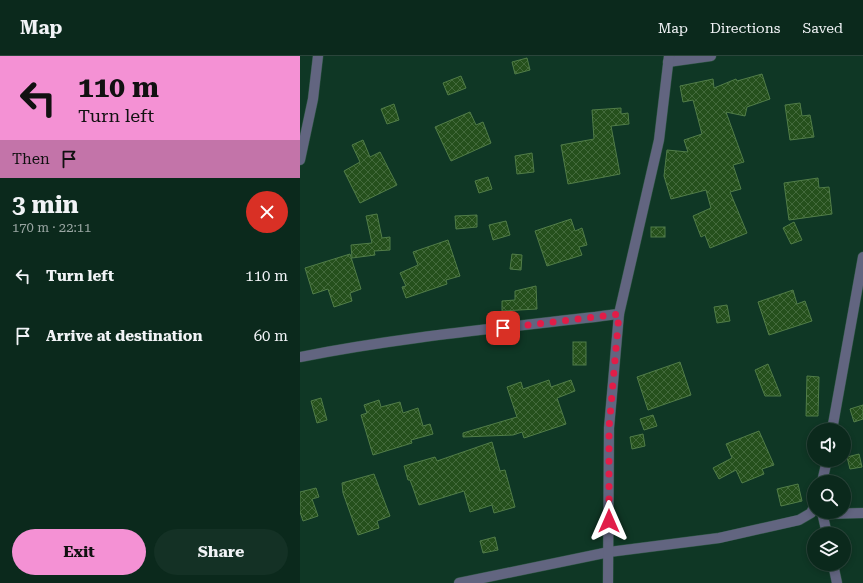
<!DOCTYPE html>
<meta charset="utf-8">
<style>
body{margin:0;font-family:"Roboto Serif",serif;background:#143125;color:#f1f3f6;height:100vh;display:flex;flex-direction:column;font-size:15px;white-space:nowrap}
*{box-sizing:border-box;margin:0}
p{font-size:13px;color:#9aa6a3}
.icon{flex:none;width:22px;height:22px;fill:none;stroke:currentColor;stroke-width:2;stroke-linecap:round;stroke-linejoin:round}
.map{position:relative;flex:1;overflow:hidden}
.drawer{display:flex;flex-direction:column;background:#0b291c;width:300px}
.drawer>*{flex:none}
.top-card{background:#f491d4;color:#111;overflow:hidden}
.fabs{position:absolute;left:507px;top:367px;display:grid;gap:8px}
.fabs a{display:grid;place-items:center;width:44px;height:44px;border-radius:50%;background:#0b291c;box-shadow:0 2px 6px #0003,0 0 0 1px #2b453b;font-size:20px}
.pin{position:absolute;display:grid;place-items:center;width:34px;height:34px;color:#fff;margin:-17px;border-radius:8px;box-shadow:0 2px 6px #0006}
.me{position:absolute;width:44px;margin:-22px;rotate:0deg;stroke-linejoin:round;filter:drop-shadow(0 0 3px #0008)}
.turn{display:flex;align-items:center;gap:14px;height:84px;padding:0 12px;font-size:18px}
.turn .icon{width:52px;height:52px;stroke-width:2.5}
.turn b{display:block;font-size:28px;line-height:34px}
.then{display:flex;align-items:center;height:38px;padding:0 12px;background:#0003;gap:8px;font-size:15px}
.round{display:grid;place-items:center;flex:none;width:42px;height:42px;border-radius:21px;background:#143125}
.head{display:flex;align-items:center;justify-content:space-between;height:68px;padding:0 12px}
h1{font-size:24px;font-weight:700;line-height:30px}
.action{display:flex;gap:8px;margin-top:auto;padding:8px 12px}
.action a{flex:1;height:46px;border-radius:24px;background:#f491d4;color:#111;font-size:16px;font-weight:700;line-height:46px;text-align:center}
.action a+a{background:#143125;color:#f1f3f6}
ul{padding:0;list-style:none}
li{display:flex;align-items:center;gap:12px;height:60px;padding:0 12px}
li div{flex:1}
li b{display:block;font-size:15px}
li em{font-style:normal}
header{display:flex;align-items:center;gap:24px;box-sizing:border-box;height:56px;padding:0 20px;background:#0b291c;border-bottom:1px solid #2b453b}
header strong{font-size:19px}
nav{display:flex;gap:22px;margin-inline-start:auto;font-size:14px}
main{display:flex;flex:1;min-height:0}
.map>svg:first-child{display:block}
.building{fill:url(#building-cross-hatch);stroke:#517d48}
.lines{fill:none;stroke-linecap:round;stroke-linejoin:round}
.minor-casing{stroke:#2d5542;stroke-width:11}
.minor{stroke:#626580;stroke-width:10}
.route{stroke:#e11d48;stroke-width:7;stroke-dasharray:0 12.6}
</style>
<header>
<strong>Map</strong>
<nav><a>Map</a><a>Directions</a><a>Saved</a></nav>
</header>
<main>
<section class="drawer">
<div class="top-card">
<div class="turn"><svg class="icon" aria-label="left" viewBox="0 0 24 24"><path d="M17 20v-9H6M10 6l-5 5 5 5"/></svg><div><b>110 m</b>Turn left</div></div>
<div class="then">Then<svg class="icon" aria-label="arrive" viewBox="0 0 24 24"><path d="M6 21V4h12l-3 4 3 4H6"/></svg></div>
</div>
<div class="head"><div><h1>3 min</h1><p>170 m · 22:11</p></div><a class="round" style="background:#d93025;color:#fff"><svg class="icon" aria-label="close" viewBox="0 0 24 24"><path d="M6 6l12 12M18 6L6 18"/></svg></a></div>
<ul>
<li><svg class="icon" aria-label="left" viewBox="0 0 24 24"><path d="M17 20v-9H6M10 6l-5 5 5 5"/></svg><div><b>Turn left</b></div><em>110 m</em></li>
<li><svg class="icon" aria-label="arrive" viewBox="0 0 24 24"><path d="M6 21V4h12l-3 4 3 4H6"/></svg><div><b>Arrive at destination</b></div><em>60 m</em></li>
</ul>
<div class="action"><a>Exit</a><a>Share</a></div>
</section>
<div class="map">
<svg width="563" height="527" viewBox="0 0 563 527">
<defs>
<pattern id="building-cross-hatch" width="8" height="8" patternUnits="userSpaceOnUse"><rect width="8" height="8" fill="#25501c"/><path d="M0 0l8 8M0 8l8-8" fill="none" stroke="#436a3c"/></pattern>
</defs>
<rect width="100%" height="100%" fill="#0f3725"/>
<g class="building">
<polygon points="227,2 230,14 215,18 212,6"/>
<polygon points="462,18 470,43 447,51 445,60 426,56 444,106 433,109 441,133 430,136 447,177 410,192 405,179 401,181 393,160 411,152 406,134 371,143 364,120 367,94 388,96 384,84 402,78 393,44 383,46 380,30 413,23 414,32 436,23 437,25"/>
<polygon points="161,20 166,32 148,39 143,27"/>
<polygon points="500,47 502,60 510,59 514,81 490,84 485,49"/>
<polygon points="94,48 99,64 87,68 81,53"/>
<polygon points="321,52 321,58 328,57 329,68 311,70 320,118 268,128 261,89 294,83 292,54"/>
<polygon points="170,56 176,69 183,66 191,87 151,105 135,71"/>
<polygon points="63,84 70,101 80,96 97,129 60,147 44,115 60,106 52,89"/>
<polygon points="232,97 234,116 217,118 215,100"/>
<polygon points="188,121 192,133 179,137 175,125"/>
<polygon points="518,122 519,132 529,131 532,158 489,164 484,127"/>
<polygon points="77,158 82,182 90,181 90,194 74,195 75,199 52,202 51,189 72,187 66,160"/>
<polygon points="177,159 177,171 156,173 155,160"/>
<polygon points="271,163 275,175 282,172 287,189 279,191 282,199 247,210 235,175"/>
<polygon points="206,165 210,179 193,184 189,169"/>
<polygon points="494,166 502,184 491,188 483,172"/>
<rect x="351" y="171" width="14" height="10"/>
<polygon points="148,184 160,220 146,224 147,228 106,242 102,231 106,230 100,217 118,209 113,196"/>
<polygon points="50,198 61,233 50,237 52,245 34,251 28,233 13,238 5,212"/>
<polygon points="212,198 222,199 221,214 210,213"/>
<polygon points="236,230 237,253 202,255 202,245 215,244 215,235"/>
<polygon points="493,234 497,248 505,245 512,265 469,279 458,246"/>
<polygon points="427,249 430,265 417,267 414,251"/>
<rect x="273" y="286" width="13" height="23"/>
<polygon points="380,306 391,339 348,354 337,321"/>
<polygon points="468,308 481,340 465,340 455,314"/>
<polygon points="507,320 519,321 518,360 506,360"/>
<polygon points="249,324 251,331 271,324 275,335 257,342 266,368 224,382 222,376 213,379 163,381 163,377 217,361 207,331 221,326 223,333"/>
<polygon points="21,342 27,364 17,367 11,345"/>
<polygon points="79,344 81,351 100,346 103,357 118,352 123,370 130,368 133,378 111,384 112,387 73,399 61,359 67,357 64,349"/>
<polygon points="563,349 563,363 554,366 550,353"/>
<polygon points="353,359 357,370 344,374 340,363"/>
<polygon points="459,375 474,409 462,413 464,418 442,427 436,414 419,423 413,412 432,402 426,388"/>
<polygon points="343,378 345,390 332,393 330,381"/>
<polygon points="192,386 200,415 205,414 215,451 194,457 192,449 170,456 164,435 119,449 113,432 110,424 108,424 104,410 135,401 137,405"/>
<polygon points="559,398 562,411 550,413 547,401"/>
<polygon points="74,418 90,460 77,465 79,472 58,479 43,437 42,427"/>
<polygon points="498,428 502,445 481,450 477,433"/>
<polygon points="16,432 19,441 12,443 18,460 3,465 0,456 0,436"/>
<polygon points="195,481 198,494 183,497 180,485"/>
</g>
<g class="lines">
<g class="minor-casing">
<g id="minor">
<polyline points="368,6 411,0"/>
<polyline points="0,104 13,43 18,0"/>
<path d="M 0,301 C 105,280 213,271 319,258"/>
<polyline points="532,374 563,201"/>
<polyline points="522,426 527,404"/>
<polyline points="522,456 527,478"/>
<polyline points="523,458 563,457"/>
<polyline points="533,508 537,527"/>
<polyline points="159,527 309,496 419,482 499,464 511,457 514,451"/>
<polyline points="308,527 309,372 319,258 359,84 369,0"/>
</g>
</g>
<use href="#minor" class="minor"/>
</g>
<g class="lines">
<polyline class="route" points="203,272 319,258 309,372 309,465"/>
</g>
</svg>
<div class="fabs">
<a><svg class="icon" aria-label="sound" viewBox="0 0 24 24"><path d="M4 9h4l5-4v14l-5-4H4zM17 9q2 3 0 6"/></svg></a>
<a><svg class="icon" aria-label="search" viewBox="0 0 24 24"><circle cx="10" cy="10" r="6"/><path d="M15 15l6 6"/></svg></a>
<a><svg class="icon" aria-label="layers" viewBox="0 0 24 24"><path d="M12 4l9 5-9 5-9-5zM3 14l9 5 9-5"/></svg></a>
</div>
<div class="pin" style="left:203px;top:272px;background:#d93025"><svg class="icon" aria-label="arrive" viewBox="0 0 24 24"><path d="M6 21V4h12l-3 4 3 4H6"/></svg></div>
<svg class="me" style="left:309px;top:465px" viewBox="-20 -20 40 40"><path d="M0-17L14 15 0 8-14 15z" fill="#e11d48" stroke="#fff" stroke-width="4"/></svg>
</div>
</main>
